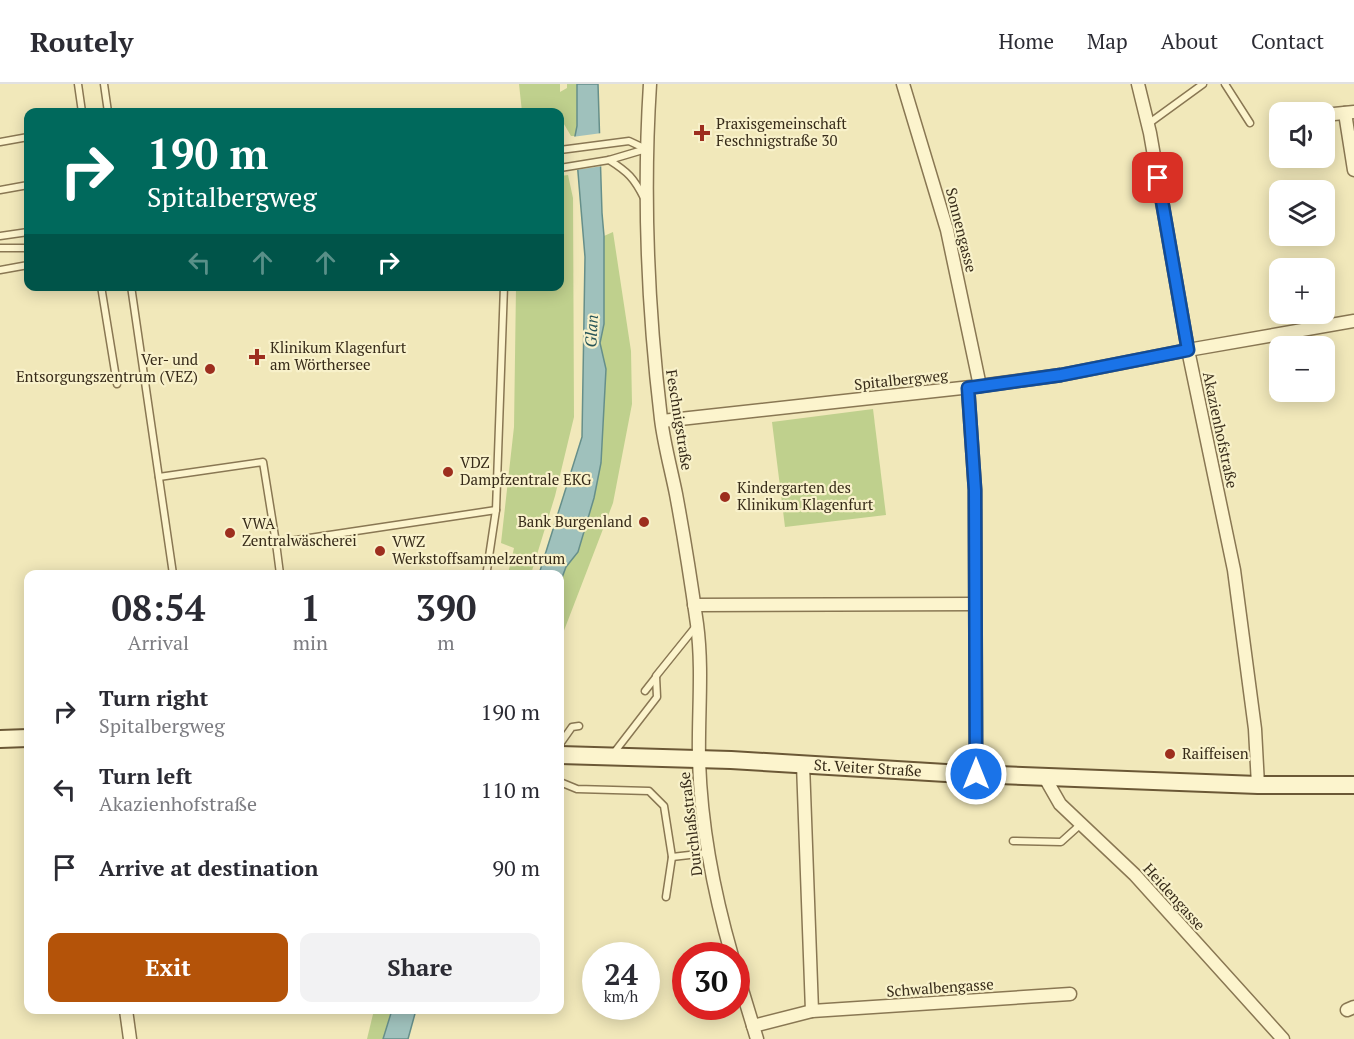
<!DOCTYPE html>
<meta charset="utf-8">
<style>
body{margin:0;font-family:"PT Serif",serif;background:#f2f2f3;color:#2b2b33;height:100vh;display:flex;flex-direction:column;font-size:22px;white-space:nowrap}
*{box-sizing:border-box;margin:0}
p{font-size:20px;color:#7c7c81}
.icon{flex:none;width:33px;height:33px;fill:none;stroke:currentColor;stroke-width:2;stroke-linecap:round;stroke-linejoin:round}
.map{position:relative;flex:1;overflow:hidden}
.drawer{position:absolute;left:24px;top:486px;width:540px;height:444px;display:flex;flex-direction:column;background:#fff;border-radius:12px;box-shadow:0 3px 15px #0003}
.drawer>*{flex:none}
.guide{position:absolute;left:24px;top:24px;width:540px;height:183px;border-radius:12px;box-shadow:0 3px 15px #0003;background:#00695c;color:#fff;overflow:hidden}
.fabs{position:absolute;left:1269px;top:18px;display:grid;gap:12px}
.fabs a{display:grid;place-items:center;width:66px;height:66px;border-radius:12px;background:#fff;box-shadow:0 3px 15px #0003;font-size:30px}
.speed{position:absolute;left:582px;top:858px;display:flex;gap:12px;font-size:30px;font-weight:700;text-align:center}
.speed>*{display:grid;place-content:center;width:78px;height:78px;border-radius:50%;background:#fff;box-shadow:0 3px 15px #0003;line-height:1}
.speed small{font-size:15px;font-weight:400}
.speed .limit{border:9px solid #d22;background:#fff;color:#111}
.pin{position:absolute;display:grid;place-items:center;width:51px;height:51px;color:#fff;margin:-26px;border-radius:12px;box-shadow:0 3px 9px #0006}
.me{position:absolute;width:66px;margin:-33px;rotate:0deg;stroke-linejoin:round;filter:drop-shadow(0 0 4px #0008)}
.turn{display:flex;align-items:center;gap:21px;height:126px;padding:0 24px;font-size:27px}
.turn .icon{width:78px;height:78px;stroke-width:2.5}
.turn b{display:block;font-size:42px;line-height:51px}
.lanes{display:flex;align-items:center;height:57px;padding:0 24px;background:#0003;justify-content:center;gap:30px;direction:ltr}
.lanes .off{opacity:.35}
.eta{display:flex;justify-content:space-evenly;align-items:center;height:102px;text-align:center}
.eta b{font-size:36px;font-weight:600;line-height:42px}
.action{display:flex;gap:12px;margin-top:auto;padding:12px 24px}
.action a{flex:1;height:69px;border-radius:12px;background:#b45309;color:#fff;font-size:24px;font-weight:600;line-height:69px;text-align:center}
.action a+a{background:#f2f2f3;color:#2b2b33}
ul{padding:0;list-style:none}
li{display:flex;align-items:center;gap:18px;height:78px;padding:0 24px}
li div{flex:1}
li b{display:block;font-size:22px}
li em{font-style:normal}
header{display:flex;align-items:center;gap:36px;box-sizing:border-box;height:84px;padding:0 30px;background:#fff;border-bottom:2px solid #e1e1e2}
header strong{font-size:28px}
nav{display:flex;gap:33px;margin-inline-start:auto;font-size:21px}
.map>svg:first-child{display:block}
.green{fill:#bfd08d}
.water{fill:#9fc1bc;stroke:#668f8a;stroke-width:1.5}
.pier{fill:#f1e8ba}
.lines{fill:none;stroke-linecap:round;stroke-linejoin:round}
.lane-casing{stroke:#897753;stroke-width:9}
.street-casing{stroke:#897753;stroke-width:15}
.secondary-casing{stroke:#6b5836;stroke-width:20}
.lane{stroke:#fcf4cd;stroke-width:6}
.street{stroke:#fcf4cd;stroke-width:12}
.secondary{stroke:#fcf4cd;stroke-width:16}
.route-casing{stroke:#114b97;stroke-width:15}
.route{stroke:#1a73e8;stroke-width:10}
.poi-dot{fill:#9d2e1e;stroke:#f8f1ca;stroke-width:2}
.labels{text-anchor:middle;stroke-width:4.5;stroke-linejoin:round;paint-order:stroke}
.poi-label{font-size:15px;fill:#372b19;stroke:#f8f1ca;text-anchor:start}
.street-label{font-size:15px;fill:#372b19;stroke:#f8f1ca}
.water-label{font-size:16px;font-style:italic;fill:#275558;stroke:#f8f1ca}
</style>
<header>
<strong>Routely</strong>
<nav><a>Home</a><a>Map</a><a>About</a><a>Contact</a></nav>
</header>
<div class="map">
<svg width="1354" height="955" viewBox="0 0 1354 955">
<rect width="100%" height="100%" fill="#f1e8ba"/>
<g class="green">
<polygon points="519,0 560,0 560,8 567,4 567,0 577,0 577,42 575,52 571,52 561,35 560,53 560,28 522,28"/>
<polygon points="568,91 573,114 574,333 555,412 531,490 508,490 514,464 501,459 514,343 516,203 560,202 560,92"/>
<polygon points="613,148 631,267 632,320 613,419 560,557 560,499 566,483 578,468 594,414 601,379 606,285 600,259 604,240 604,152"/>
<polygon points="873,325 886,431 785,443 772,338"/>
<polygon points="374,926 392,926 383,955 367,955"/>
</g>
<g class="water">
<polygon points="577,0 598,0 602,129 604,152 604,240 600,259 606,285 601,379 594,414 578,468 566,483 560,499 560,490 539,490 582,353 585,173 575,52 577,42"/>
<polygon points="392,926 416,926 408,955 383,955"/>
</g>
<polygon class="pier" points="602,49 603,82 575,86 572,53"/>
<g class="lines">
<g class="lane-casing">
<g id="lane">
<polyline points="78,0 82,28"/>
<polyline points="104,0 108,28"/>
<polyline points="1225,0 1250,39"/>
<polyline points="1148,40 1203,0"/>
<polyline points="0,58 28,53"/>
<polyline points="560,66 629,57 646,65"/>
<path d="M 609,76 C 628,88 634,94 644,114"/>
<polyline points="560,84 609,76 646,65"/>
<polyline points="0,106 28,101"/>
<polyline points="0,152 28,148"/>
<polyline points="0,164 28,164"/>
<polyline points="0,186 28,181"/>
<polyline points="101,202 117,300"/>
<polyline points="131,202 173,490"/>
<polyline points="159,393 263,378 276,459"/>
<polyline points="487,486 496,426 504,202"/>
<polyline points="280,490 276,459 496,426"/>
<polyline points="645,607 656,593"/>
<polyline points="560,660 572,643 579,642"/>
<polyline points="613,670 657,613 656,592 697,541"/>
<polyline points="560,698 577,705 649,707 664,722 672,773 707,769"/>
<polyline points="1013,757 1061,758 1081,740"/>
<polyline points="666,813 672,773"/>
</g>
</g>
<g class="street-casing">
<g id="street">
<path d="M 650,0 C 643,109 648,226 661,335 C 664,360 671,385 676,410 C 684,453 691,497 697,540 C 703,585 698,630 699,676 C 701,744 713,806 732,872"/>
<polyline points="903,0 947,146 980,302"/>
<polyline points="1138,0 1150,49 1188,266 1234,486 1255,645 1258,701"/>
<polyline points="1345,29 1354,86"/>
<polyline points="1324,31 1354,28"/>
<polyline points="968,304 975,406 976,690"/>
<polyline points="662,337 980,302 1061,291 1188,266 1354,237"/>
<polyline points="694,521 975,520"/>
<polyline points="803,680 812,927"/>
<polyline points="1044,692 1060,720 1135,791 1283,955"/>
<polyline points="736,886 757,955"/>
<polyline points="126,926 130,955"/>
<polyline points="1347,926 1354,923"/>
<polyline points="753,942 812,927 1070,910"/>
</g>
</g>
<g class="secondary-casing">
<g id="secondary">
<polyline points="0,655 28,654"/>
<path id="s1" d="M 560,671 L 731,676 L 946,689 L 1258,701 L 1354,701"/>
</g>
</g>
<use href="#lane" class="lane"/>
<use href="#street" class="street"/>
<use href="#secondary" class="secondary"/>
</g>
<g class="lines">
<g class="route-casing">
<polyline id="route" points="976,690 975,406 968,304 1061,291 1188,266 1158,94"/>
</g>
<use href="#route" class="route"/>
</g>
<g class="poi-dot">
<path d="M699 40h6v6h6v6h-6v6h-6v-6h-6v-6h6z"/>
<path d="M254 264h6v6h6v6h-6v6h-6v-6h-6v-6h6z"/>
<circle cx="210" cy="285" r="6"/>
<circle cx="448" cy="388" r="6"/>
<circle cx="725" cy="413" r="6"/>
<circle cx="644" cy="438" r="6"/>
<circle cx="230" cy="449" r="6"/>
<circle cx="380" cy="467" r="6"/>
<circle cx="1170" cy="670" r="6"/>
</g>
<g class="labels">
<g class="poi-label">
<text x="716" y="45">Praxisgemeinschaft<tspan x="716" dy="17">Feschnigstraße 30</tspan></text>
<text x="270" y="269">Klinikum Klagenfurt<tspan x="270" dy="17">am Wörthersee</tspan></text>
<text x="198" y="281" text-anchor="end">Ver- und<tspan x="198" dy="17">Entsorgungszentrum (VEZ)</tspan></text>
<text x="460" y="384">VDZ<tspan x="460" dy="17">Dampfzentrale EKG</tspan></text>
<text x="737" y="409">Kindergarten des<tspan x="737" dy="17">Klinikum Klagenfurt</tspan></text>
<text x="632" y="443" text-anchor="end">Bank Burgenland</text>
<text x="242" y="445">VWA<tspan x="242" dy="17">Zentralwäscherei</tspan></text>
<text x="392" y="463">VWZ<tspan x="392" dy="17">Werkstoffsammelzentrum</tspan></text>
<text x="1182" y="675">Raiffeisen</text>
</g>
<g class="street-label">
<text transform="translate(961 146) rotate(76)" y="5">Sonnengasse</text>
<text transform="translate(901 296) rotate(-6)" y="5">Spitalbergweg</text>
<text transform="translate(679 336) rotate(81)" y="5">Feschnigstraße</text>
<text transform="translate(1220 346) rotate(78)" y="5">Akazienhofstraße</text>
<text dy="5" stroke="none"><textPath href="#s1" startOffset="308">St. Veiter Straße</textPath></text>
<text transform="translate(691 740) rotate(-97)" y="5">Durchlaßstraße</text>
<text transform="translate(1174 813) rotate(48)" y="5">Heidengasse</text>
<text transform="translate(940 904) rotate(-4)" y="5">Schwalbengasse</text>
</g>
<g class="water-label">
<text transform="translate(591 247) rotate(-87)" y="6">Glan</text>
</g>
</g>
</svg>
<div class="fabs">
<a><svg class="icon" aria-label="sound" viewBox="0 0 24 24"><path d="M4 9h4l5-4v14l-5-4H4zM17 9q2 3 0 6"/></svg></a>
<a><svg class="icon" aria-label="layers" viewBox="0 0 24 24"><path d="M12 4l9 5-9 5-9-5zM3 14l9 5 9-5"/></svg></a>
<a>+</a>
<a>−</a>
</div>
<div class="speed"><div>24<small>km/h</small></div><div class="limit">30</div></div>
<div class="pin" style="left:1158px;top:94px;background:#d93025"><svg class="icon" aria-label="arrive" viewBox="0 0 24 24"><path d="M6 21V4h12l-3 4 3 4H6"/></svg></div>
<svg class="me" style="left:976px;top:690px" viewBox="-20 -20 40 40"><circle r="17" fill="#1a73e8" stroke="#fff" stroke-width="3"/><path d="M0-11L8 9 0 5-8 9z" fill="#fff"/></svg>
<div class="guide">
<div class="turn"><svg class="icon" aria-label="right" viewBox="0 0 24 24"><path d="M7 20v-9h11M14 6l5 5-5 5"/></svg><div><b>190 m</b>Spitalbergweg</div></div>
<div class="lanes"><svg class="icon off" aria-label="left" viewBox="0 0 24 24"><path d="M17 20v-9H6M10 6l-5 5 5 5"/></svg><svg class="icon off" aria-label="ahead" viewBox="0 0 24 24"><path d="M12 20V5M6 11l6-6 6 6"/></svg><svg class="icon off" aria-label="ahead" viewBox="0 0 24 24"><path d="M12 20V5M6 11l6-6 6 6"/></svg><svg class="icon" aria-label="right" viewBox="0 0 24 24"><path d="M7 20v-9h11M14 6l5 5-5 5"/></svg></div>
</div>
<section class="drawer">
<div class="eta">
<div><b>08:54</b><p>Arrival</p></div>
<div><b>1</b><p>min</p></div>
<div><b>390</b><p>m</p></div>
</div>
<ul>
<li><svg class="icon" aria-label="right" viewBox="0 0 24 24"><path d="M7 20v-9h11M14 6l5 5-5 5"/></svg><div><b>Turn right</b><p>Spitalbergweg</p></div><em>190 m</em></li>
<li><svg class="icon" aria-label="left" viewBox="0 0 24 24"><path d="M17 20v-9H6M10 6l-5 5 5 5"/></svg><div><b>Turn left</b><p>Akazienhofstraße</p></div><em>110 m</em></li>
<li><svg class="icon" aria-label="arrive" viewBox="0 0 24 24"><path d="M6 21V4h12l-3 4 3 4H6"/></svg><div><b>Arrive at destination</b></div><em>90 m</em></li>
</ul>
<div class="action"><a>Exit</a><a>Share</a></div>
</section>
</div>
